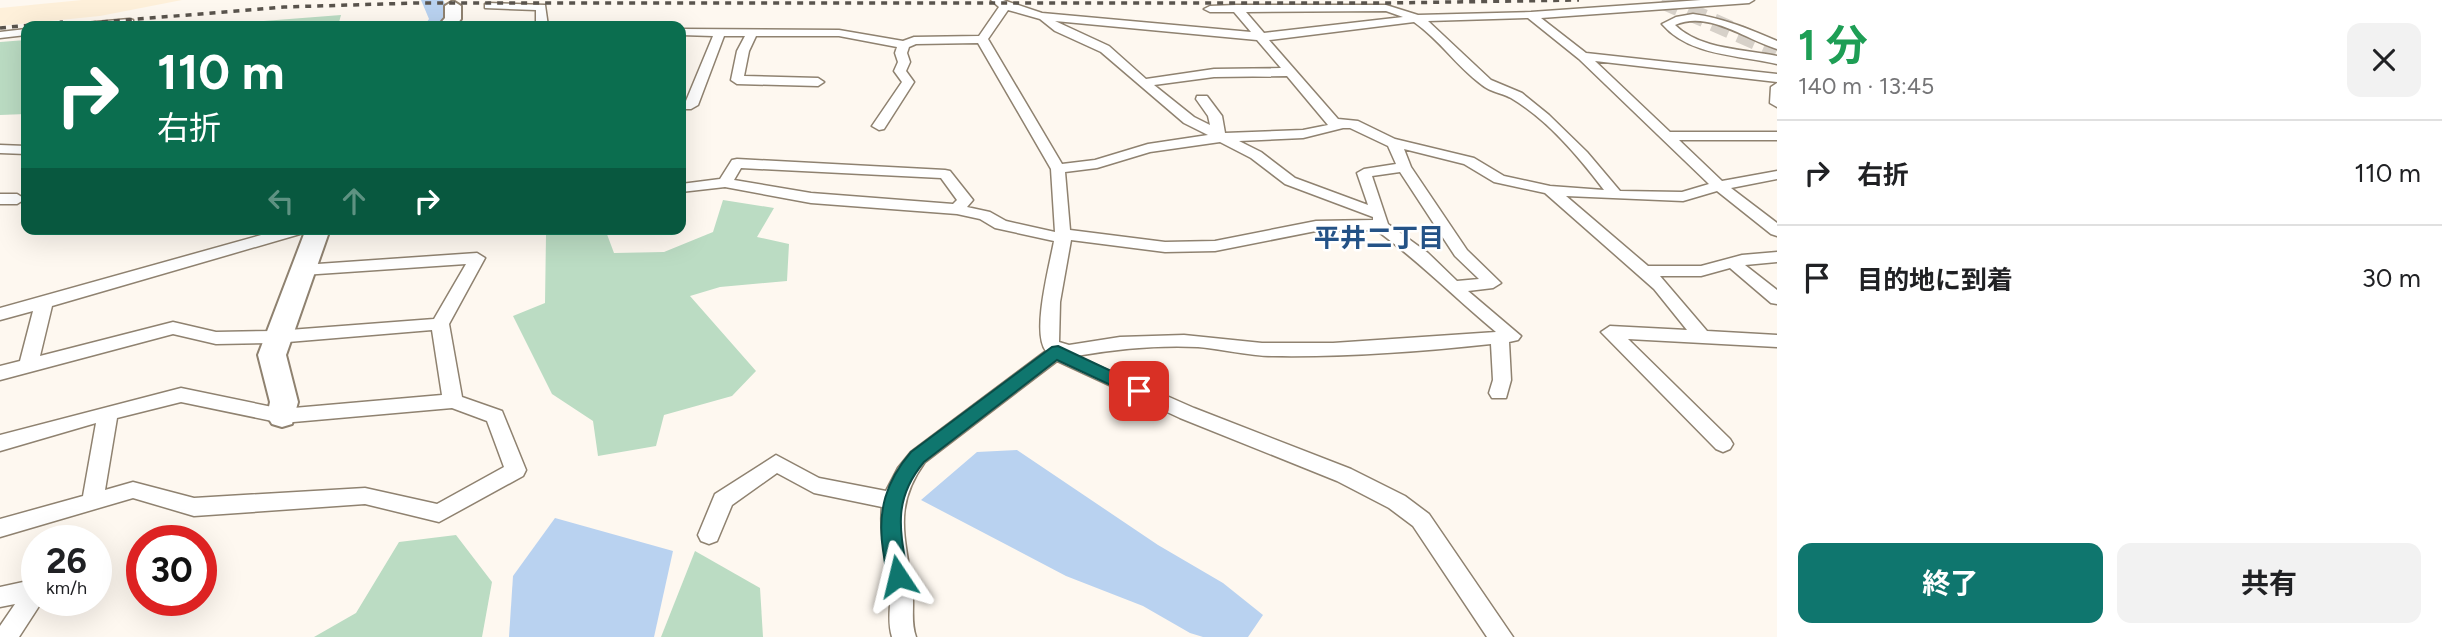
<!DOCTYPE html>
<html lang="ja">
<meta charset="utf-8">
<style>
body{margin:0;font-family:Figtree,"Noto Sans JP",sans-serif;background:#f2f2f2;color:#202124;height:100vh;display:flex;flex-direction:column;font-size:26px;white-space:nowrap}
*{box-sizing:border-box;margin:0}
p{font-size:23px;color:#757577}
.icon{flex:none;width:38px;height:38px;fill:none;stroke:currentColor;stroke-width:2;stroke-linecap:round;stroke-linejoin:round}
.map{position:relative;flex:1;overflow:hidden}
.panel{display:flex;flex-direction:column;background:#fff;width:665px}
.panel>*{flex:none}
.hud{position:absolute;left:21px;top:21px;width:665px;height:214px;border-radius:14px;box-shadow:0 7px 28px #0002;background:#0b6e4f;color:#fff;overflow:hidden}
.speed{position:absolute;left:21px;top:525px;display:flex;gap:14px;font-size:35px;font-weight:700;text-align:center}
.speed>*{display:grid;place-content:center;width:91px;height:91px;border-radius:50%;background:#fff;box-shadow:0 7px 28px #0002;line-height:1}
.speed small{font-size:18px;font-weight:400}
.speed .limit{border:10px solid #d22;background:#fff;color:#111}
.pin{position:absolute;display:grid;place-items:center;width:60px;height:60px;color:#fff;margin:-30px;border-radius:14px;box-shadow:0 4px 10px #0006}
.me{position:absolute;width:77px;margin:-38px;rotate:350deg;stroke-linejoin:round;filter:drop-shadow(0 0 5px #0008)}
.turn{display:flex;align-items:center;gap:24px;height:147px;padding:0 21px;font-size:32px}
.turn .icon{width:91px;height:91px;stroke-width:2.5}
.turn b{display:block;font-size:49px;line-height:60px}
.lanes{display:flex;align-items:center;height:66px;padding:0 21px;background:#0003;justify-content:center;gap:35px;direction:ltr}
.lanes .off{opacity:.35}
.round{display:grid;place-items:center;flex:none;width:74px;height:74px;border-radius:14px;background:#f2f2f2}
.overview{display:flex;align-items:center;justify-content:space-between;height:119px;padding:0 21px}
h1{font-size:42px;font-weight:700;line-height:52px;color:#1e9e55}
.button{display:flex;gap:14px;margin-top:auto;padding:14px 21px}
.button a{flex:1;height:80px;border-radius:14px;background:#0f766e;color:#fff;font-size:28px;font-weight:700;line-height:80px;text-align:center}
.button a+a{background:#f2f2f2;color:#202124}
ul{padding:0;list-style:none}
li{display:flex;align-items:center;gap:21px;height:105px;padding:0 21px;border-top:2px solid #e0e0e0}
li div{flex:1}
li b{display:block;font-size:26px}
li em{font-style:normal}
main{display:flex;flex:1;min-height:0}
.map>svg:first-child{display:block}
.built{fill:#fef0da}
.green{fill:#bbdcc3}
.water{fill:#b9d2f0}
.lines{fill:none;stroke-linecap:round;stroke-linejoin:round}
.river{fill:#b9d2f0;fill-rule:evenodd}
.secondary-tunnel{stroke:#d7d1c9;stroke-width:18;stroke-dasharray:18 10;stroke-linecap:butt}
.street-casing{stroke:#8f8270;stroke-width:3}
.secondary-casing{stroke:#8f8270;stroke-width:4}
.street{fill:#fff;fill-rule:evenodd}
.secondary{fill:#fff;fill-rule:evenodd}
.rail{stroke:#5a544d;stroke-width:3.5;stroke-dasharray:6 6;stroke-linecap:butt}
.route{fill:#0f766e;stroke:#0a4d48;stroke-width:2}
.labels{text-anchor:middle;stroke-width:5;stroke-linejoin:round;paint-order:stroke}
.neighbourhood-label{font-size:26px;font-weight:bold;fill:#245286;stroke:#fff}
</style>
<main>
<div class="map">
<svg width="1777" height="637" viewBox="0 0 1777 637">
<rect width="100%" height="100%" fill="#fef8f0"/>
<polygon class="built" points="82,0 182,0 100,16 0,26 0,8"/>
<g class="green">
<polygon points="341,15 338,26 197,26"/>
<polygon points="26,40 26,114 0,115 0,42"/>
<polygon points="723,200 774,208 757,237 789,244 787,281 720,287 690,296 756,371 732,396 664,415 656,446 598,456 593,421 552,394 513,316 545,303 546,235 568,229 605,229 614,253 664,252 713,232"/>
<polygon points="456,535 492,582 482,637 314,637 356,613 399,542"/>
<polygon points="695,551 760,588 763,637 661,637"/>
</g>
<g class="water">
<polygon points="1017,450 1158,545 1223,583 1263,615 1248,637 1203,637 1190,633 1143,606 1066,576 921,500 977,452"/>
<polygon points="555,518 673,551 654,637 509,637 513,576"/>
</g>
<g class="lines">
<polygon class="river" points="421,0 443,0 453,20 448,26 424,26 429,19"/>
<polyline class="secondary-tunnel" points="1662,0 1777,50"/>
<g class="street-casing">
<g id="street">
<path d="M 991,0 L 1003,0 L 1042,13 L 1251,32 L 1234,12 L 1210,12 L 1204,9 L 1210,6 L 1236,5 L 1386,5 L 1418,15 L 1531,12 L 1701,0 L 1754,0 L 1749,3 L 1541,18 L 1586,53 L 1777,74 L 1777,82 L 1595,61 L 1670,132 L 1777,132 L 1777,140 L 1679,140 L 1722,181 L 1777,171 L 1777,179 L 1731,188 L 1777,223 L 1777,236 L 1771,234 L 1717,191 L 1683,201 L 1566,196 L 1648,266 L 1701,266 L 1742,255 L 1777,252 L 1777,262 L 1745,265 L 1777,290 L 1777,304 L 1771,303 L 1730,268 L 1701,276 L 1660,276 L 1707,331 L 1777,335 L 1777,347 L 1628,339 L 1730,439 L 1733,444 L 1730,449 L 1723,452 L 1716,449 L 1601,332 L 1610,326 L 1687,330 L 1654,289 L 1545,193 L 1494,182 L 1464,164 L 1404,149 L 1411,167 L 1467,250 L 1501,283 L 1493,288 L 1468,291 L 1521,336 L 1518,340 L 1509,342 L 1511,380 L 1506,398 L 1492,398 L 1489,393 L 1493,380 L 1491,344 C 1419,352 1345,357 1273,356 C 1248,356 1223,349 1198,347 C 1157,345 1117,349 1076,356 L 1194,408 L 1351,469 L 1405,496 L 1429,514 L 1513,637 L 1487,637 L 1413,526 L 1389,508 L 1337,481 L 1180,418 L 1057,361 L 925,462 C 892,508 906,537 912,588 C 915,605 910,620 916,637 L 892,637 C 887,621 891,608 890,592 C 888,563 879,536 882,507 L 814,493 L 777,473 L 732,505 L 717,541 L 709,544 L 701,541 L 698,535 L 715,494 L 776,455 L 819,478 L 886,491 L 898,468 L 911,452 L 1046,351 C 1031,333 1050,264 1054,241 L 995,228 L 980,219 L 957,214 L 811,203 L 725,187 L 681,192 L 681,184 L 720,179 L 732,160 L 737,159 L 945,170 L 950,171 L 973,200 L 967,207 L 990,212 L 1006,221 L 1055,232 L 1051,169 L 978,43 L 916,44 L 909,47 L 907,53 L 910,62 L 906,71 L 914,82 L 884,129 L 879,130 L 872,126 L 902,82 L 894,71 L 898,62 L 895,53 L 897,47 L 839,36 L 756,36 L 749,51 L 744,76 L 818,78 L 824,82 L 818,86 L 737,84 L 731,80 L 737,51 L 745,36 L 724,36 L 698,105 L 691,109 L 681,109 L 681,101 L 686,101 L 713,36 L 681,35 L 681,29 L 839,30 L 903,41 L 914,37 L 979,36 L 999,7 ZM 1008,10 L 1040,19 L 1055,31 L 1101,52 L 1184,123 L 1208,135 L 1148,144 L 1095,160 L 1062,164 L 988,39 ZM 1386,11 L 1403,17 L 1264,33 L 1246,12 ZM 1528,18 L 1579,59 L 1709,184 L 1682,192 L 1620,191 L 1587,152 L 1549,115 L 1522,93 L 1491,80 L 1428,21 ZM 1055,21 L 1257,40 L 1281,68 L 1214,69 L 1146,79 L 1109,46 ZM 1414,22 C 1440,40 1457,67 1482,85 C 1490,92 1502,93 1511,98 C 1548,120 1579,157 1604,190 L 1550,186 L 1504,176 L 1474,158 L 1395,139 L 1358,121 L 1338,119 L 1269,40 ZM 1287,76 L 1328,125 L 1303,130 L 1225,133 L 1222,116 L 1207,96 L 1197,96 L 1196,99 L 1208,116 L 1210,125 L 1194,117 L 1154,85 L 1214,77 ZM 1343,128 L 1350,128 L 1388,146 L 1396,164 L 1364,169 L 1357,173 L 1368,205 L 1295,178 L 1261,152 L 1239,141 L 1303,138 ZM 1220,142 L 1251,158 L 1285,184 L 1373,217 L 1373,220 L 1316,221 L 1215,241 L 1165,242 L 1070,230 L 1065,172 L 1097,168 L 1150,152 ZM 741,168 L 941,178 L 957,200 L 953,204 L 811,193 L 734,180 ZM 1400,172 L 1455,256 L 1479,279 L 1457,281 L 1428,253 L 1388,224 L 1372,176 ZM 1376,230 C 1419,261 1455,298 1496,332 L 1333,343 L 1262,343 L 1184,335 L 1120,337 L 1069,345 L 1059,342 L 1060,302 L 1071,240 L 1165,252 L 1215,251 L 1316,231 Z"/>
<polygon points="489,3 545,5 548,26 536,26 536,10 485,8 485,4"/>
<path d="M 1693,14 C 1723,18 1749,29 1777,41 L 1777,49 C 1746,40 1709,10 1675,25 C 1701,50 1744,49 1777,56 L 1777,64 C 1739,55 1689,56 1662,24 L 1676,17 Z"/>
<polygon points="129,19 133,20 133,24 79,26 85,23"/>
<polygon points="26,29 26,35 0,38 0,32"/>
<polygon points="1777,83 1777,107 1770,103 1771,87"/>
<polygon points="0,145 26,146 26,154 0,153"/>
<polygon points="0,194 17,194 25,199 17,204 0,204"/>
<path d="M 283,229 L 309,229 L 307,232 L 52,306 L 40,356 L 173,322 L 216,332 L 276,331 L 434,319 L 466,264 L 303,275 L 295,270 L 303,265 L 477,253 L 485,258 L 449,324 L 462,397 L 502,411 L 526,470 L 523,476 L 439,522 L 365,504 L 194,516 L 133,498 L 0,537 L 0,519 L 83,496 L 96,423 L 0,451 L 0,435 L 181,388 L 282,409 L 442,395 L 432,330 L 276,343 L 216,344 L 173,334 L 0,380 L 0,366 L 20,361 L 33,311 L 0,320 L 0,308 ZM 181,402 L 282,423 L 452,408 L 487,421 L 504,467 L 437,504 L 365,488 L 194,498 L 133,482 L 105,490 L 117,418 Z"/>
<polygon points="37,579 37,600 43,600 19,637 0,637 0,626 15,604 0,607 0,587"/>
</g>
</g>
<g class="secondary-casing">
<g id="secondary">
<polygon points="453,1 461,6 461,19 455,26 438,26 445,18 445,6"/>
<polygon points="306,229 330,229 286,355 298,402 292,424 282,427 272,424 267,416 270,402 258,355"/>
</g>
</g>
<use href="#street" class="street"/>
<use href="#secondary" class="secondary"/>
<g class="rail">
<polyline points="54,26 284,7 416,3 1389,3 1579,0"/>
<polyline points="0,28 63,22"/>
</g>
</g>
<path class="route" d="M 1058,346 L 1145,387 L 1147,391 L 1145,395 L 1132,395 L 1057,360 L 924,462 C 892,500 900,531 908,576 L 905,582 L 898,585 L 890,582 C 885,572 885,561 883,550 C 877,511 886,481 911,452 L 1052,347 Z"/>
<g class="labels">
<g class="neighbourhood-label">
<text x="1379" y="247">平井二丁目</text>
</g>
</g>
</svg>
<div class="speed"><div>26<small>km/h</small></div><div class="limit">30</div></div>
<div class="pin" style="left:1139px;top:391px;background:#d93025"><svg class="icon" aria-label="arrive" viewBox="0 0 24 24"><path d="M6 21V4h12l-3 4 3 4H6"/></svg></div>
<svg class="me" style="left:898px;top:576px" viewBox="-20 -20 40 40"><path d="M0-17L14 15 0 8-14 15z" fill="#0f766e" stroke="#fff" stroke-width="4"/></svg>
<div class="hud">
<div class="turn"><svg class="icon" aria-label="right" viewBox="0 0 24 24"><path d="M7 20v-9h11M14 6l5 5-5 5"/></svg><div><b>110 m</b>右折</div></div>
<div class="lanes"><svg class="icon off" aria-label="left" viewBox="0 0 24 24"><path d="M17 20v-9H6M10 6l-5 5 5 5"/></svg><svg class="icon off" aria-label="ahead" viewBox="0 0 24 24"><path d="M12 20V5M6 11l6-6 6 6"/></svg><svg class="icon" aria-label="right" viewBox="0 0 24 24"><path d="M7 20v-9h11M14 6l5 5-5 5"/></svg></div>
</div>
</div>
<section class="panel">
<div class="overview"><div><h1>1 分</h1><p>140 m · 13:45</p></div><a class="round"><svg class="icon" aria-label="close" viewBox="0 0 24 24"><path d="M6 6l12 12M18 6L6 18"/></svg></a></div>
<ul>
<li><svg class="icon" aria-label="right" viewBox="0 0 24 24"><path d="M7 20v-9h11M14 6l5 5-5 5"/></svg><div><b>右折</b></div><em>110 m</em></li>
<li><svg class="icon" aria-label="arrive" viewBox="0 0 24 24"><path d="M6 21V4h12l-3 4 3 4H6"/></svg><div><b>目的地に到着</b></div><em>30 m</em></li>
</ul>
<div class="button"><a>終了</a><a>共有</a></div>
</section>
</main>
